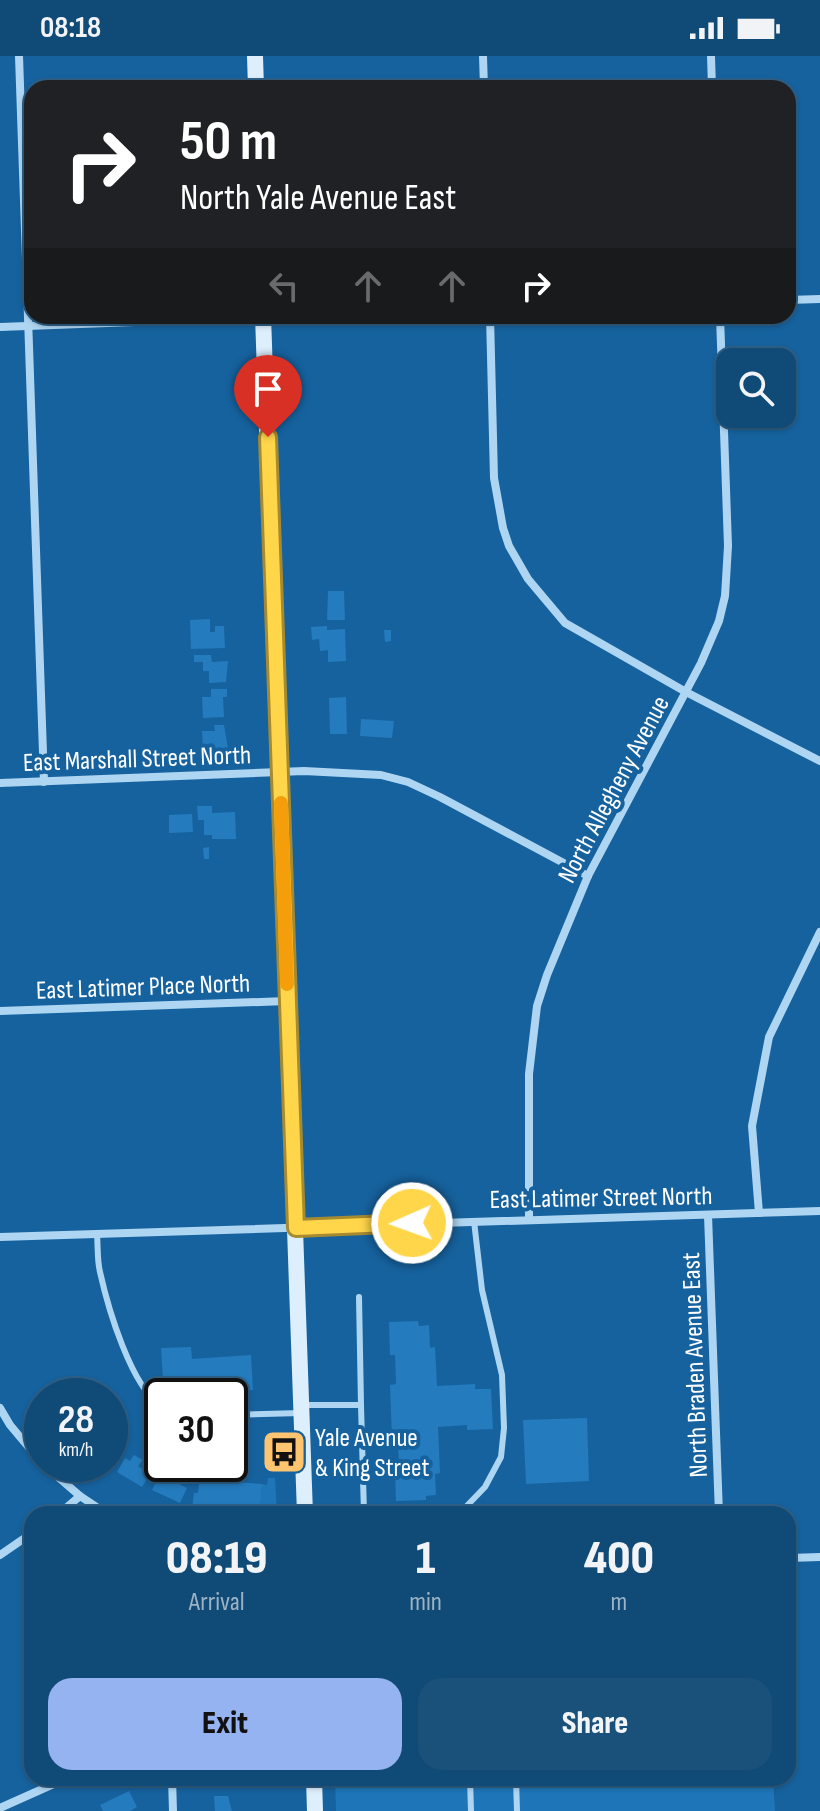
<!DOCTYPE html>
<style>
body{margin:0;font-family:"Sofia Sans Condensed",sans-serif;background:#19517b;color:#f1f3f6;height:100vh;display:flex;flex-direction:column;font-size:30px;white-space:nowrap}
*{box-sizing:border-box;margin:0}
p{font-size:26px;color:#9cb3c5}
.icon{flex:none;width:44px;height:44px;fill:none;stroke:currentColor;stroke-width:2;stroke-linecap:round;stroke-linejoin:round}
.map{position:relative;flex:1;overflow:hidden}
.side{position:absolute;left:24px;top:1450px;width:772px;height:280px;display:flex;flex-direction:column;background:#104a76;border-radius:24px;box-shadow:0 2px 6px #0004,0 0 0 2px #306288}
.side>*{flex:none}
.banner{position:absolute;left:24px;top:24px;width:772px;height:244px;border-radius:24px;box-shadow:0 2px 6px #0004,0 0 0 2px #306288;background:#202124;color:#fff;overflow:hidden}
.fabs{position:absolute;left:716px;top:292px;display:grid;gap:16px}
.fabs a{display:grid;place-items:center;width:80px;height:80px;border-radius:16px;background:#104a76;box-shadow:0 2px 6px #0004,0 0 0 2px #306288;font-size:40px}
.speed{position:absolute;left:24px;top:1322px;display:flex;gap:16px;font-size:40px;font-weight:700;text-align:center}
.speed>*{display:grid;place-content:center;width:104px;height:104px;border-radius:50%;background:#104a76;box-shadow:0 2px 6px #0004,0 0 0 2px #306288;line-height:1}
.speed small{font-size:20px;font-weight:400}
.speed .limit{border:4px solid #111;border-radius:12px;background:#fff;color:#111}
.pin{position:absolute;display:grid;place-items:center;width:68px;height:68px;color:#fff;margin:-82px -34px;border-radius:50% 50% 50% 0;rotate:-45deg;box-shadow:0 0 8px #0007}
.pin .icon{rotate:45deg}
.me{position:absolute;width:88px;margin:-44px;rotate:268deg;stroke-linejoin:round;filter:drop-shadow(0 0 6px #0008)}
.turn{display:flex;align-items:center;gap:28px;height:168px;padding:0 24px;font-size:36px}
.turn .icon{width:104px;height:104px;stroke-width:2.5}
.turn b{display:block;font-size:56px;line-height:68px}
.lanes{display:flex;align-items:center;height:76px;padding:0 24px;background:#0003;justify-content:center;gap:40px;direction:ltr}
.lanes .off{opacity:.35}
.eta{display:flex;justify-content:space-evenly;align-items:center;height:136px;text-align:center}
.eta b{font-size:48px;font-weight:800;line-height:56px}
.action{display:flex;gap:16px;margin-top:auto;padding:16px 24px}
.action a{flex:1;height:92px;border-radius:24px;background:#95b2f1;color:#111;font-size:32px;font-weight:800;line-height:92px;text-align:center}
.action a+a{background:#19517b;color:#f1f3f6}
.status{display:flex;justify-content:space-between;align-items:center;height:56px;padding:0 40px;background:#104a76;direction:ltr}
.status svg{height:22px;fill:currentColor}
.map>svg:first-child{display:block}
.green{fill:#1e76b8}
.building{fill:#247bbd}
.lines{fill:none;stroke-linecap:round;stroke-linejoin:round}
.service{stroke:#aed6f3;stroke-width:6}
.minor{stroke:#aed6f3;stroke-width:8}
.secondary{stroke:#ddeffd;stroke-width:16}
.route-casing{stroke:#a68a30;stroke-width:20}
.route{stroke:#ffd54a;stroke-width:14}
.slow{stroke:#f59e0b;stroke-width:14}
.labels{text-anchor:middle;stroke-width:8;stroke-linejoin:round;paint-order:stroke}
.street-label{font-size:26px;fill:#fff;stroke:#16629e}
.poi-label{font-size:26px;fill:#fff;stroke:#16629e;text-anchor:start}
</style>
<div class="status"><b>08:18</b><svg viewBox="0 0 49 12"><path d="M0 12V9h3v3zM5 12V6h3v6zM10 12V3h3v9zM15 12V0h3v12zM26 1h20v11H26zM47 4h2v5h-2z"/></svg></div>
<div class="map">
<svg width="820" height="1755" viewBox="0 0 820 1755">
<rect width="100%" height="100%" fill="#16629e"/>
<g class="green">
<polygon points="268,1422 275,1422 277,1458 260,1458 262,1428 267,1429"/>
<polygon points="335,1722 773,1722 775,1755 336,1755"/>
</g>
<g class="building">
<polygon points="328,535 344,535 345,564 327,564"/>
<polygon points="210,563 210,576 215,576 215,570 224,570 225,592 191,593 190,564"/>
<polygon points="327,570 327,574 345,573 346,605 328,606 328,594 320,595 319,583 312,584 311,571"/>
<polygon points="384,574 391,574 391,585 385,586"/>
<polygon points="194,599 211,599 212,606 228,605 226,626 209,627 209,615 203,615 203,606 194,606"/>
<polygon points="211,633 227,633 227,641 223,641 224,661 203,662 202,641 211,641"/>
<polygon points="346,641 347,678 330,678 329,642"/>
<polygon points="361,663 394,665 392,682 360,680"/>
<polygon points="214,669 224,669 228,692 203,693 202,675 215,675"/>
<polygon points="197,750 212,750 212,757 235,756 236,783 212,783 212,779 204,779 204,764 198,764"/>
<polygon points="192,758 193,776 169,777 169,759"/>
<polygon points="209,791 209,803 204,803 203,792"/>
<polygon points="418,1265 419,1270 429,1269 430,1292 435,1291 437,1330 475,1328 475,1333 491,1333 493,1373 467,1374 467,1369 438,1371 440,1417 435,1418 436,1439 426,1440 426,1444 396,1445 395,1413 399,1412 398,1383 392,1383 390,1329 396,1328 395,1299 390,1299 389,1266"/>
<polygon points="191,1291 192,1303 251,1299 253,1334 164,1340 161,1292"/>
<polygon points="587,1362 589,1425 526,1428 523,1364"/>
<polygon points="110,1390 118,1398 110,1407"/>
<polygon points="134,1399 143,1404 138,1410 150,1418 142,1431 117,1416 125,1402 130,1405"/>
<polygon points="201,1411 220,1413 219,1422 233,1423 233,1426 262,1428 260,1458 192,1453 194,1437 198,1437"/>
<polygon points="158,1422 165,1426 167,1422 187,1432 180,1447 152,1434"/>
<polygon points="210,1722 229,1722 229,1727 210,1728"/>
<polygon points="129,1735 137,1751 130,1755 103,1755 100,1749"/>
<polygon points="214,1740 228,1740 232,1755 215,1755"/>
</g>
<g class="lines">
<g class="service">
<path d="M 97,1178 C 98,1190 97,1204 100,1216 C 108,1252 131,1331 162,1351"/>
<polyline points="301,1349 361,1349 359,1241"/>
<polyline points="361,1349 364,1458"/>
<polyline points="230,1359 301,1357"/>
<polyline points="459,1458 485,1431 501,1401 504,1372 502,1319 482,1234 474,1165"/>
<polyline points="470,1722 471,1755"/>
<polyline points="516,1722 517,1755"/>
</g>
<g class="minor">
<polyline points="19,0 44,726"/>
<polyline points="483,0 484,32"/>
<polyline points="711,0 712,32"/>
<polyline points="788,244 820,243"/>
<polyline points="490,260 494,422 503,472 509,490 528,523 565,567 686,636 820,705"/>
<polyline points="0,271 296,260"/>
<polyline points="0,727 304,715 381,719 408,726 440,741 588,820"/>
<polyline points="0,955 287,945"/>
<polyline points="759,1157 752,1070 769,981 820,876"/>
<polyline points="708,1159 719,1458"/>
<polyline points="529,1163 529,1018 537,950 547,919 588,820 701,607 719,565 725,540 728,490 720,260"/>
<polyline points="0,1181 820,1155"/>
<polyline points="0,1352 10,1369 42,1407"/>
<polyline points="43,1408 80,1440"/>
<polyline points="59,1458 80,1440 107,1458"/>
<polyline points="0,1499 32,1477"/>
<polyline points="788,1502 820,1501"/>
<polyline points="172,1722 173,1755"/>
<polyline points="0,1752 67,1722"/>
</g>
<g class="secondary">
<polyline points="255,0 256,32"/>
<polyline points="263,260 305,1458"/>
<polyline points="314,1722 315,1755"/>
</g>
</g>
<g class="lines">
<g class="route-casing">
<polyline id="route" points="268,381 296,1172 412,1167"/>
</g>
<use href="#route" class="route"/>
<polyline class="slow" points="281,747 287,928"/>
</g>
<defs>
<g id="bus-square" transform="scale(2.3)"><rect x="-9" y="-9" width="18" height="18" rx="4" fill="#ffc470" stroke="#16629e"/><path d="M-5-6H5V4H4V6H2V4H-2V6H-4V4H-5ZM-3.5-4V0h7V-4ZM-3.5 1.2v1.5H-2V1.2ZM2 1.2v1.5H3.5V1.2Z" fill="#111"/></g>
</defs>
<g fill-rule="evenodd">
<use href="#bus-square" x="284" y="1396"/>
</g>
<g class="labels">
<g class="street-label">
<text transform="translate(137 702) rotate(-2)" y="9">East Marshall Street North</text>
<text transform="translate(613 733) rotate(-62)" y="9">North Allegheny Avenue</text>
<text transform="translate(143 930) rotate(-2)" y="9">East Latimer Place North</text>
<text transform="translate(601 1141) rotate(-1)" y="9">East Latimer Street North</text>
<text transform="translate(694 1309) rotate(-92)" y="9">North Braden Avenue East</text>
</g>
<g class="poi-label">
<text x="315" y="1390">Yale Avenue<tspan x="315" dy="30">&amp; King Street</tspan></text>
</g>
</g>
</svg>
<div class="fabs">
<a><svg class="icon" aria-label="search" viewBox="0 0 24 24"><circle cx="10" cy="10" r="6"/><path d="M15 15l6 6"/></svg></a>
</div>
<div class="speed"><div>28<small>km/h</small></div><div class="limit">30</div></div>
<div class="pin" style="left:268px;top:381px;background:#d93025"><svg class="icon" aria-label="arrive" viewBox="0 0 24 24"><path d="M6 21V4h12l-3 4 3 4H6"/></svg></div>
<svg class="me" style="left:412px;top:1167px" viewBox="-20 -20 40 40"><circle r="17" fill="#ffd54a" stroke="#fff" stroke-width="3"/><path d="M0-11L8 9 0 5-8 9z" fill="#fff"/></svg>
<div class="banner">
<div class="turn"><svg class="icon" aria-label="right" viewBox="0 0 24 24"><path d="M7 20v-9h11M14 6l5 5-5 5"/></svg><div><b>50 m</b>North Yale Avenue East</div></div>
<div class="lanes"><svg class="icon off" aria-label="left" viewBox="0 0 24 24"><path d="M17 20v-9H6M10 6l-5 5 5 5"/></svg><svg class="icon off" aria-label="ahead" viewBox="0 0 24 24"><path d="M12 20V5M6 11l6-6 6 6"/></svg><svg class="icon off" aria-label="ahead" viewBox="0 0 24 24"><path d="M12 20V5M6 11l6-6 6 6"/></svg><svg class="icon" aria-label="right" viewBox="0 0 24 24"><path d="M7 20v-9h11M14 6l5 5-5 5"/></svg></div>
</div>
<section class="side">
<div class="eta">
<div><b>08:19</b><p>Arrival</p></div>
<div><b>1</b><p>min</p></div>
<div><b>400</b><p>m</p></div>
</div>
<div class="action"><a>Exit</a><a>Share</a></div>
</section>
</div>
